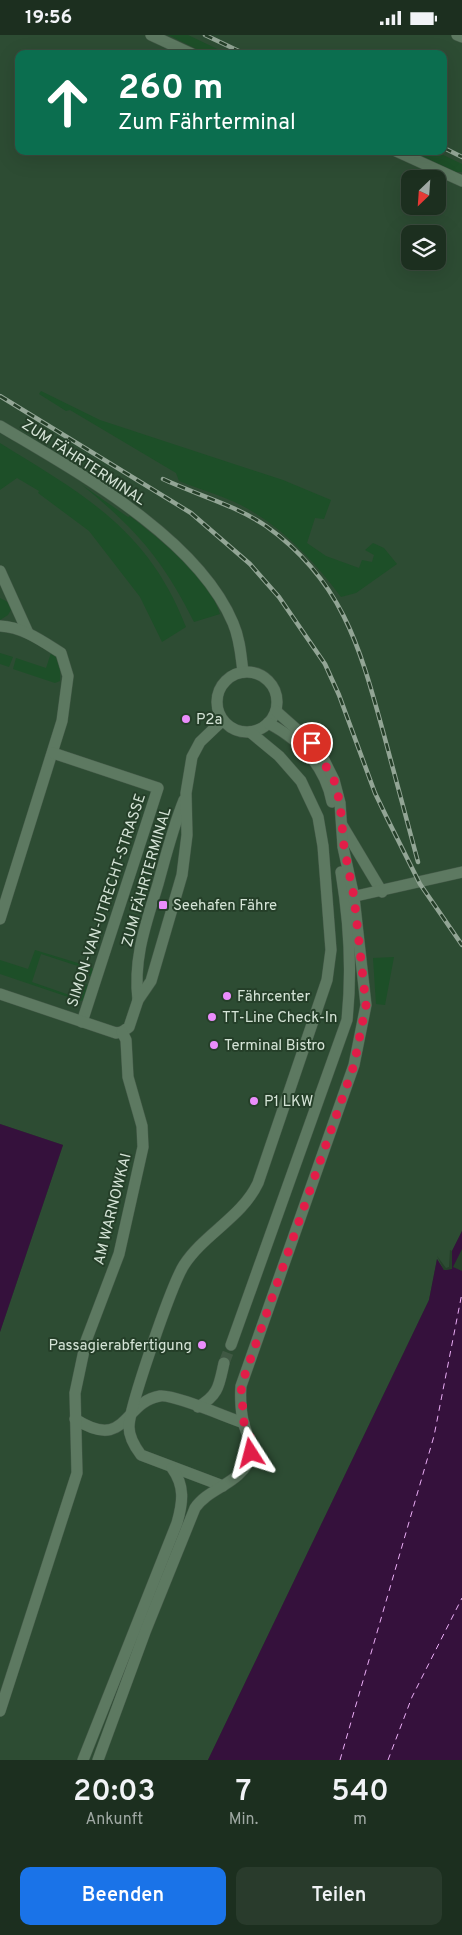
<!DOCTYPE html>
<html lang="de">
<meta charset="utf-8">
<style>
body{margin:0;font-family:Overpass,sans-serif;background:#293b2c;color:#f1f3f6;height:100vh;display:flex;flex-direction:column;font-size:19px;white-space:nowrap}
*{box-sizing:border-box;margin:0}
p{font-size:16px;color:#a0a9a4}
.icon{flex:none;width:28px;height:28px;fill:none;stroke:currentColor;stroke-width:2;stroke-linecap:round;stroke-linejoin:round}
.map{position:relative;height:1725px;overflow:hidden}
.sheet{display:flex;flex-direction:column;background:#1c2f1f;flex:1}
.sheet>*{flex:none}
.guide{position:absolute;left:15px;top:15px;width:432px;height:105px;border-radius:10px;box-shadow:0 5px 20px #0002,0 0 0 1px #3a4a3d;background:#0b6e4f;color:#fff;overflow:hidden}
.needle{width:32px;rotate:205deg}
.fabs{position:absolute;left:401px;top:135px;display:grid;gap:10px}
.fabs a{display:grid;place-items:center;width:45px;height:45px;border-radius:10px;background:#1c2f1f;box-shadow:0 5px 20px #0002,0 0 0 1px #3a4a3d;font-size:25px}
.pin{position:absolute;display:grid;place-items:center;width:42px;height:42px;color:#fff;margin:-21px;border:2px solid #fff;border-radius:50%;box-shadow:0 1px 5px #0007}
.me{position:absolute;width:55px;margin:-28px;rotate:351deg;stroke-linejoin:round;filter:drop-shadow(0 0 4px #0008)}
.turn{display:flex;align-items:center;gap:18px;height:105px;padding:0 20px;font-size:22px}
.turn .icon{width:65px;height:65px;stroke-width:2.5}
.turn b{display:block;font-size:35px;line-height:42px}
.eta{display:flex;justify-content:space-evenly;align-items:center;height:85px;text-align:center}
.eta b{font-size:30px;font-weight:600;line-height:35px}
.action{display:flex;gap:10px;margin-top:auto;padding:10px 20px}
.action a{flex:1;height:58px;border-radius:10px;background:#1a73e8;color:#fff;font-size:20px;font-weight:600;line-height:58px;text-align:center}
.action a+a{background:#293b2c;color:#f1f3f6}
.status{display:flex;justify-content:space-between;align-items:center;height:35px;padding:0 25px;background:#1c2f1f;direction:ltr}
.status svg{height:14px;fill:currentColor}
.map>svg:first-child{display:block}
.built{fill:#2d4c33;fill-rule:evenodd}
.green{fill:#1d4f28}
.water{fill:#35113c}
.pier{fill:#253f29}
.lines{fill:none;stroke-linecap:round;stroke-linejoin:round}
.ferry{stroke:#ebaef6;stroke-width:1;stroke-dasharray:6 5;stroke-linecap:butt}
.minor-tunnel{stroke:#3f5843;stroke-width:11;stroke-dasharray:11 5.5;stroke-linecap:butt}
.minor-casing{stroke:#445a48;stroke-width:12}
.minor{stroke:#5d7961;stroke-width:11}
.rail-casing{stroke:#92a595;stroke-width:4.5}
.rail{stroke:#253f29;stroke-width:2.5;stroke-dasharray:8;stroke-linecap:butt}
.route{stroke:#e11d48;stroke-width:9;stroke-dasharray:0 16.2}
.poi-dot{fill:#eb8dfc;stroke:#253f29;stroke-width:2}
.labels{text-anchor:middle;stroke-width:4;stroke-linejoin:round;paint-order:stroke}
.street-label{font-size:15px;fill:#d5e4d7;stroke:#253f29}
.poi-label{font-size:15px;fill:#d5e4d7;stroke:#253f29;text-anchor:start}
</style>
<div class="status"><b>19:56</b><svg viewBox="0 0 49 12"><path d="M0 12V9h3v3zM5 12V6h3v6zM10 12V3h3v9zM15 12V0h3v12zM26 1h20v11H26zM47 4h2v5h-2z"/></svg></div>
<div class="map">
<svg width="462" height="1725" viewBox="0 0 462 1725">
<rect width="100%" height="100%" fill="#253f29"/>
<path class="built" d="M 0,0 L 462,0 L 462,1196 L 452,1216 L 452,1234 L 444,1235 L 437,1224 L 429,1265 L 208,1725 L 0,1725 L 0,1297 L 63,1110 L 0,1089 ZM 19,19 L 444,19 L 444,116 L 19,116 ZM 410,144 L 438,144 L 438,171 L 410,171 ZM 410,199 L 438,199 L 438,226 L 410,226 Z"/>
<g class="green">
<polygon points="168,0 188,0 228,19 207,19"/>
<polygon points="412,116 435,116 462,129 462,137 455,137"/>
<path d="M 41,356 L 100,385 L 283,445 L 331,465 L 324,484 L 315,483 L 307,508 L 326,521 L 359,533 L 362,525 L 372,527 L 374,520 L 365,515 L 373,508 L 384,513 L 397,529 L 356,558 L 341,562 C 316,529 289,499 253,477 C 232,463 203,456 179,446 L 176,438 L 70,375 L 66,376 L 39,359 Z"/>
<path d="M 0,408 C 84,460 148,494 186,592 L 162,607 L 140,562 L 89,496 L 38,458 L 39,456 L 17,443 L 0,455 Z"/>
<path d="M 82,450 L 128,482 L 130,481 C 158,503 210,543 220,579 L 194,587 C 163,525 136,494 82,450 Z"/>
<polygon points="0,563 10,568 12,573 8,580 0,585"/>
<polygon points="0,618 13,622 9,632 0,629"/>
<polygon points="51,618 60,623 60,646 55,648 13,634 16,623 46,633"/>
<polygon points="35,915 91,932 96,938 90,941 89,941 90,935 41,919 32,947 81,964 86,949 90,952 84,965 80,966 0,939 0,925 28,934"/>
<polygon points="394,922 385,970 376,969 373,923"/>
</g>
<g class="water">
<polygon points="0,1089 63,1110 0,1297"/>
<polygon points="462,1196 462,1725 208,1725 429,1265 437,1224 444,1235 452,1234 452,1216"/>
</g>
<g class="pier">
<polygon points="462,1214 462,1236 453,1232"/>
<polygon points="450,1215 452,1216 452,1234 444,1235 437,1221 446,1233 449,1232"/>
</g>
<g class="lines">
<g class="ferry">
<polyline points="340,1725 434,1401 462,1258"/>
<polyline points="388,1725 412,1662 462,1563"/>
</g>
<polyline class="minor-tunnel" points="224,1328 231,1310"/>
<g class="minor-casing">
<g id="minor">
<polyline points="151,0 192,19"/>
<polyline points="457,0 462,2"/>
<polyline points="396,116 462,146"/>
<path d="M 0,391 C 77,437 197,502 233,588 C 240,604 241,621 243,637"/>
<polyline points="0,536 28,598"/>
<path d="M 0,591 C 23,592 42,606 61,618 L 68,641 L 62,686 L 0,884"/>
<circle cx="247" cy="667" r="30"/>
<path d="M 268,688 C 300,705 325,730 332,767"/>
<polyline points="53,718 158,753 82,987"/>
<polyline points="342,790 382,857"/>
<polyline points="347,863 462,837"/>
<polyline points="0,959 116,998 122,997"/>
<path d="M 138,965 C 133,923 146,889 158,849 C 166,820 173,792 184,765"/>
<polyline points="122,997 129,992 138,965 151,946 182,840 187,800 186,758 192,722 200,707 223,685"/>
<path d="M 231,1310 L 347,985 C 352,937 349,885 341,837"/>
<path d="M 198,1372 C 219,1360 219,1350 224,1328"/>
<path d="M 75,1384 C 127,1417 123,1367 160,1361 C 174,1359 228,1383 244,1388"/>
<path d="M 223,1451 L 141,1420 C 135,1412 129,1403 129,1392 C 129,1372 172,1249 184,1230 C 204,1199 242,1182 258,1148 L 327,945 L 331,915 L 323,811 L 318,782 L 301,746 L 279,721 L 250,697"/>
<polyline points="0,1676 77,1438 75,1358 86,1306 119,1219 143,1112 142,1091 128,1042 126,1005 122,997"/>
<path d="M 83,1725 L 177,1488 C 183,1467 185,1451 172,1433"/>
<path d="M 98,1725 L 145,1597 L 195,1473 C 205,1458 225,1452 238,1440 C 257,1423 251,1410 244,1390 C 241,1379 240,1362 241,1351 L 354,1030 L 366,970 L 354,862 L 343,812 L 340,768 L 334,745 L 324,725 L 312,708 L 276,676"/>
</g>
</g>
<use href="#minor" class="minor"/>
<g class="rail-casing">
<g id="rail">
<polyline points="205,0 245,19"/>
<polyline points="444,113 462,122"/>
<polyline points="0,361 191,478 250,529 279,562 325,629 339,660 375,758 387,783 420,849 462,910"/>
<path d="M 163,444 C 197,460 235,470 266,491 C 343,546 360,613 384,700 C 395,742 407,785 418,827"/>
</g>
</g>
<use href="#rail" class="rail"/>
</g>
<g class="lines">
<polyline class="route" points="251,1418 250,1400 244,1388 241,1351 354,1030 366,970 354,862 344,812 340,768 334,745 312,708"/>
</g>
<g class="poi-dot">
<circle cx="186" cy="684" r="5"/>
<rect x="158" y="865" width="10" height="10" rx="2.5"/>
<circle cx="227" cy="961" r="5"/>
<circle cx="212" cy="982" r="5"/>
<circle cx="214" cy="1010" r="5"/>
<circle cx="254" cy="1066" r="5"/>
<circle cx="202" cy="1310" r="5"/>
</g>
<g class="labels">
<g class="street-label">
<text transform="translate(84 427) rotate(33)" y="5">ZUM FÄHRTERMINAL</text>
<text transform="translate(146 842) rotate(-74)" y="5">ZUM FÄHRTERMINAL</text>
<text transform="translate(106 865) rotate(-72)" y="5">SIMON-VAN-UTRECHT-STRASSE</text>
<text transform="translate(112 1174) rotate(-76)" y="5">AM WARNOWKAI</text>
</g>
<g class="poi-label">
<text x="196" y="689">P2a</text>
<text x="173" y="875">Seehafen Fähre</text>
<text x="237" y="966">Fährcenter</text>
<text x="222" y="987">TT-Line Check-In</text>
<text x="224" y="1015">Terminal Bistro</text>
<text x="264" y="1071">P1 LKW</text>
<text x="192" y="1315" text-anchor="end">Passagierabfertigung</text>
</g>
</g>
</svg>
<div class="fabs">
<a><svg class="needle" viewBox="-14 -14 28 28"><path d="M0-13l5 13h-10z" fill="#e53935"/><path d="M0 13l5-13h-10z" fill="#a0a9a4"/></svg></a>
<a><svg class="icon" aria-label="layers" viewBox="0 0 24 24"><path d="M12 4l9 5-9 5-9-5zM3 14l9 5 9-5"/></svg></a>
</div>
<div class="pin" style="left:312px;top:708px;background:#d93025"><svg class="icon" aria-label="arrive" viewBox="0 0 24 24"><path d="M6 21V4h12l-3 4 3 4H6"/></svg></div>
<svg class="me" style="left:251px;top:1418px" viewBox="-20 -20 40 40"><path d="M0-17L14 15 0 8-14 15z" fill="#e11d48" stroke="#fff" stroke-width="4"/></svg>
<div class="guide">
<div class="turn"><svg class="icon" aria-label="ahead" viewBox="0 0 24 24"><path d="M12 20V5M6 11l6-6 6 6"/></svg><div><b>260 m</b>Zum Fährterminal</div></div>
</div>
</div>
<section class="sheet">
<div class="eta">
<div><b>20:03</b><p>Ankunft</p></div>
<div><b>7</b><p>Min.</p></div>
<div><b>540</b><p>m</p></div>
</div>
<div class="action"><a>Beenden</a><a>Teilen</a></div>
</section>
